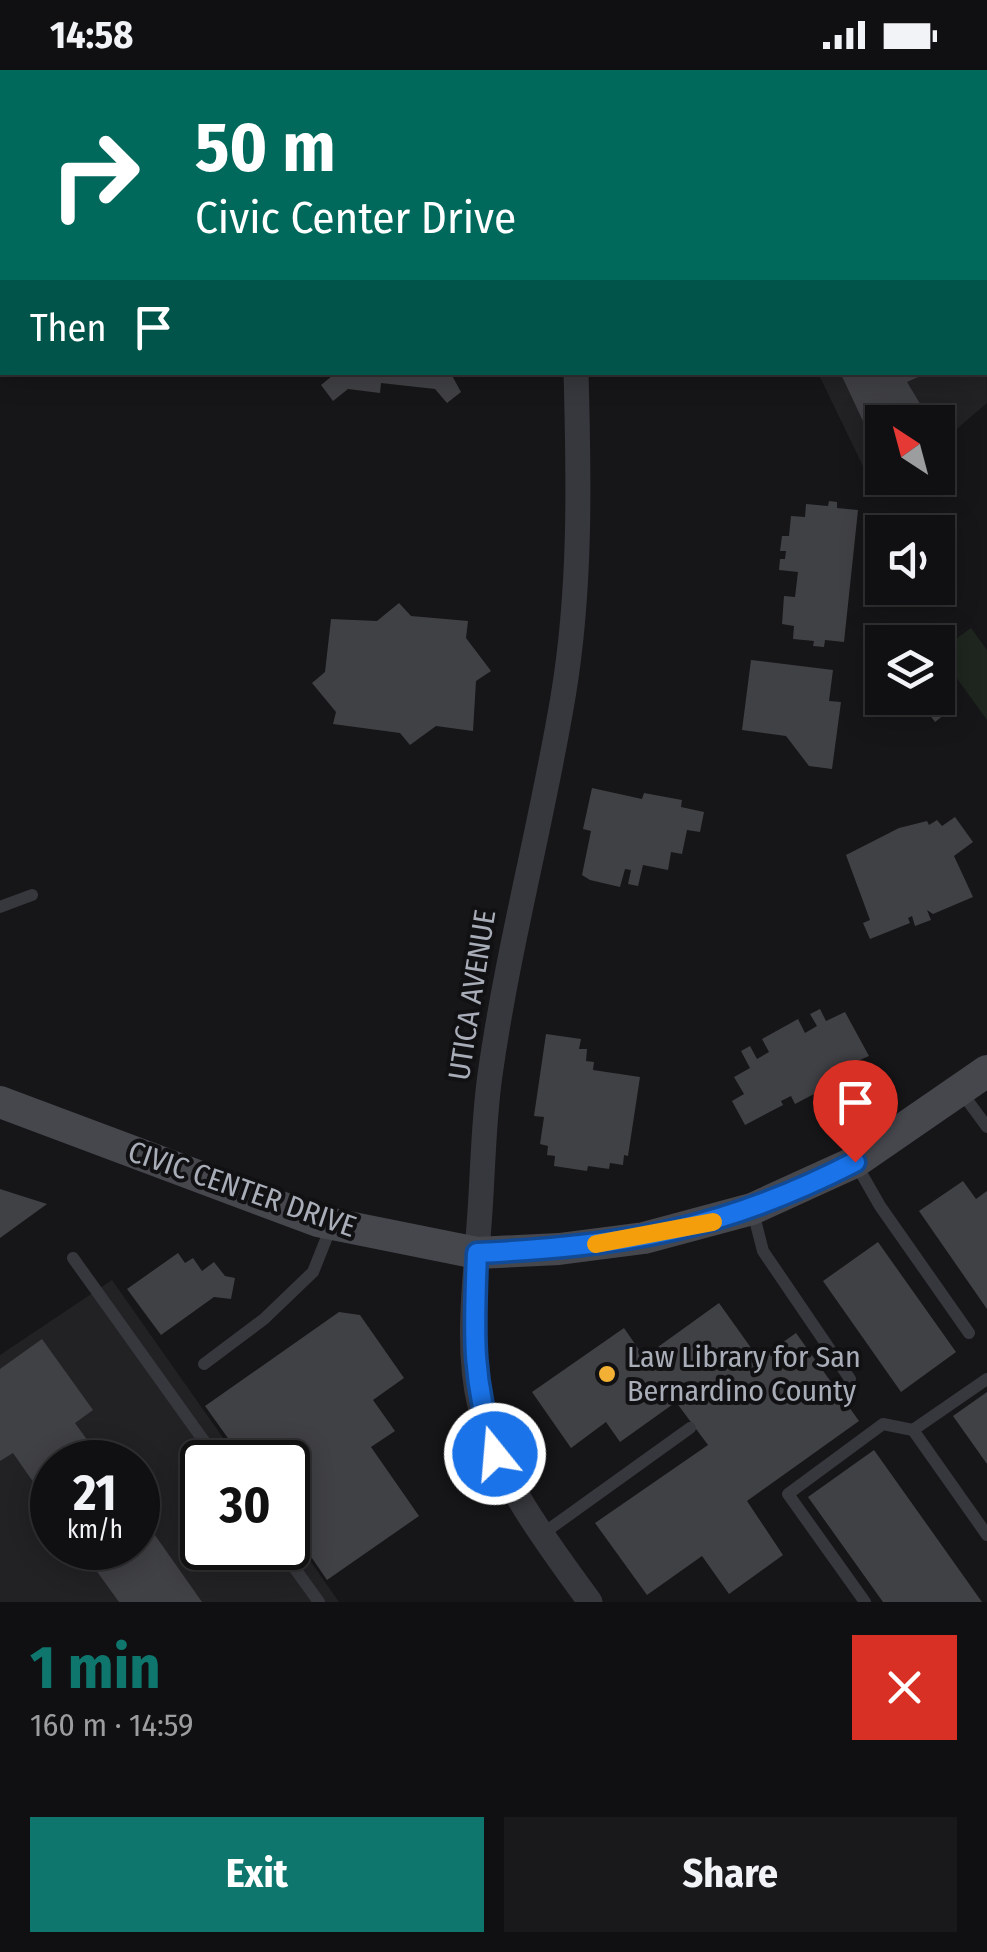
<!DOCTYPE html>
<meta charset="utf-8">
<style>
body{margin:0;font-family:"Fira Sans Condensed",sans-serif;background:#19191b;color:#f1f3f6;height:100vh;display:flex;flex-direction:column;font-size:38px;white-space:nowrap}
*{box-sizing:border-box;margin:0}
p{font-size:32px;color:#9c9d9f}
.icon{flex:none;width:55px;height:55px;fill:none;stroke:currentColor;stroke-width:2;stroke-linecap:round;stroke-linejoin:round}
.map{position:relative;height:1532px;overflow:hidden}
.side{display:flex;flex-direction:column;background:#101012;flex:1}
.side>*{flex:none}
.hud{position:absolute;left:0px;top:0px;width:988px;height:305px;box-shadow:0 5px 25px #0003,0 0 0 2px #303032;background:#00695c;color:#fff;overflow:hidden}
.needle{width:65px;rotate:324deg}
.buttons{position:absolute;left:865px;top:335px;display:grid;gap:20px}
.buttons a{display:grid;place-items:center;width:90px;height:90px;border-radius:0px;background:#101012;box-shadow:0 5px 25px #0003,0 0 0 2px #303032;font-size:50px}
.speed{position:absolute;left:30px;top:1370px;display:flex;gap:20px;font-size:50px;font-weight:700;text-align:center}
.speed>*{display:grid;place-content:center;width:130px;height:130px;border-radius:50%;background:#101012;box-shadow:0 5px 25px #0003,0 0 0 2px #303032;line-height:1}
.speed small{font-size:25px;font-weight:400}
.speed .limit{border:5px solid #111;border-radius:15px;background:#fff;color:#111}
.pin{position:absolute;display:grid;place-items:center;width:85px;height:85px;color:#fff;margin:-102px -42px;border-radius:50% 50% 50% 0;rotate:-45deg;box-shadow:0 0 10px #0007}
.pin .icon{rotate:45deg}
.me{position:absolute;width:110px;margin:-55px;rotate:343deg;stroke-linejoin:round;filter:drop-shadow(0 0 8px #0008)}
.turn{display:flex;align-items:center;gap:35px;height:210px;padding:0 30px;font-size:45px}
.turn .icon{width:130px;height:130px;stroke-width:2.5}
.turn b{display:block;font-size:70px;line-height:85px}
.then{display:flex;align-items:center;height:95px;padding:0 30px;background:#0003;gap:20px;font-size:38px}
.round{display:grid;place-items:center;flex:none;width:105px;height:105px;border-radius:0px;background:#19191b}
.headline{display:flex;align-items:center;justify-content:space-between;height:170px;padding:0 30px}
h1{font-size:60px;font-weight:700;line-height:75px;color:#0f766e}
.action{display:flex;gap:20px;margin-top:auto;padding:20px 30px}
.action a{flex:1;height:115px;border-radius:0px;background:#0f766e;color:#fff;font-size:40px;font-weight:700;line-height:115px;text-align:center}
.action a+a{background:#19191b;color:#f1f3f6}
.status{display:flex;justify-content:space-between;align-items:center;height:70px;padding:0 50px;background:#101012;direction:ltr}
.status svg{height:28px;fill:currentColor}
.map>svg:first-child{display:block}
.built{fill:#222225;fill-rule:evenodd}
.green{fill:#1e261f}
.building{fill:#404145}
.lines{fill:none;stroke-linecap:round;stroke-linejoin:round}
.lane{stroke:#37383d;stroke-width:12}
.street{stroke:#37383d;stroke-width:25}
.secondary{stroke:#45474d;stroke-width:32}
.route-casing{stroke:#114b97;stroke-width:25}
.route{stroke:#1a73e8;stroke-width:18}
.slow{stroke:#f59e0b;stroke-width:18}
.poi-dot{fill:#f2b134;stroke:#111113;stroke-width:4}
.labels{text-anchor:middle;stroke-width:8;stroke-linejoin:round;paint-order:stroke}
.street-label{font-size:30px;fill:#a8adb8;stroke:#111113}
.poi-label{font-size:30px;fill:#a8adb8;stroke:#111113;text-anchor:start}
</style>
<div class="status"><b>14:58</b><svg viewBox="0 0 49 12"><path d="M0 12V9h3v3zM5 12V6h3v6zM10 12V3h3v9zM15 12V0h3v12zM26 1h20v11H26zM47 4h2v5h-2z"/></svg></div>
<div class="map">
<svg width="987" height="1532" viewBox="0 0 987 1532">
<rect width="100%" height="100%" fill="#161618"/>
<g class="built">
<polygon points="985,145 987,333 938,375 938,352 882,352 882,408 899,408 875,421 818,303 985,302"/>
<path d="M 112,1210 L 240,1392 L 202,1392 L 202,1478 L 288,1478 L 288,1459 L 339,1532 L 0,1532 L 0,1285 ZM 52,1392 L 138,1392 L 138,1478 L 52,1478 Z"/>
</g>
<polygon class="green" points="971,558 987,580 987,650 938,582"/>
<g class="building">
<polygon points="337,302 450,302 461,322 447,333 435,319 381,313 380,323 348,319 333,331 321,315"/>
<polygon points="840,302 929,302 907,312 925,342 904,352 902,349 882,352 882,358 869,364"/>
<polygon points="829,431 837,432 837,438 858,440 844,572 825,570 824,577 813,576 814,571 793,569 794,556 782,554 784,526 795,527 798,502 779,500 780,489 785,489 786,481 780,481 782,466 789,466 791,446 805,447 806,434 828,436"/>
<polygon points="399,533 411,546 468,551 466,568 491,601 476,611 473,661 436,656 410,675 400,663 333,654 336,642 312,613 325,602 331,549 377,551"/>
<polygon points="751,590 833,600 829,631 841,632 832,699 809,696 786,666 742,660"/>
<polygon points="940,620 953,638 935,652 921,633 938,628"/>
<polygon points="592,718 642,729 644,723 682,730 681,737 704,742 700,762 687,760 682,784 671,782 668,800 643,795 638,816 628,814 631,800 625,799 620,817 590,810 582,805 591,761 583,759"/>
<polygon points="955,747 973,772 954,786 973,827 933,844 927,840 931,850 915,856 912,846 908,848 910,853 870,869 863,853 870,850 846,785 899,758 927,751 929,755 937,750 942,756"/>
<polygon points="820,939 826,951 845,942 869,986 828,1004 833,1014 795,1034 791,1026 781,1031 783,1035 745,1055 732,1031 744,1024 734,1007 750,998 741,981 750,976 757,989 769,982 762,969 798,949 805,963 817,956 810,944"/>
<polygon points="546,964 581,969 579,979 587,979 586,991 594,992 593,1000 640,1007 628,1086 624,1085 623,1095 610,1093 609,1099 588,1096 587,1101 554,1096 555,1086 547,1085 548,1076 540,1074 544,1047 534,1046"/>
<polygon points="963,1111 976,1129 987,1121 987,1239 919,1141"/>
<polygon points="0,1119 47,1134 0,1168"/>
<polygon points="878,1172 956,1282 901,1322 823,1211"/>
<polygon points="178,1183 185,1193 193,1188 202,1201 214,1192 225,1206 235,1208 231,1229 214,1227 161,1265 127,1219"/>
<polygon points="719,1233 759,1289 796,1263 859,1351 747,1431 783,1485 729,1524 702,1486 647,1525 595,1453 708,1375 676,1332 620,1372 606,1352 571,1378 532,1322 624,1258 644,1287"/>
<polygon points="339,1242 360,1245 404,1308 373,1330 395,1361 371,1377 419,1446 327,1510 288,1453 288,1392 245,1392 205,1336"/>
<polygon points="42,1269 93,1340 75,1353 103,1392 52,1392 52,1439 13,1383 0,1391 0,1299"/>
<polygon points="987,1322 987,1394 953,1346"/>
<polygon points="874,1380 982,1532 883,1532 808,1427"/>
<polygon points="138,1441 202,1532 119,1532 80,1478 138,1478"/>
</g>
<g class="lines">
<g class="lane">
<polyline points="0,77 2,79"/>
<polyline points="0,837 32,825"/>
<polyline points="962,1023 987,1057"/>
<polyline points="856,1094 880,1136 969,1263"/>
<polyline points="753,1142 763,1181 850,1309"/>
<polyline points="73,1188 219,1392"/>
<polyline points="204,1294 264,1249 313,1202 331,1157"/>
<polyline points="913,1360 987,1465"/>
<polyline points="541,1465 690,1358"/>
<polyline points="280,1478 319,1532"/>
<polyline points="865,1532 788,1424 883,1354 913,1360 987,1309"/>
</g>
<path class="street" d="M 576,302 C 579,410 581,520 563,627 C 542,753 508,877 490,1005 C 483,1054 483,1105 479,1155 C 475,1214 466,1278 480,1336 C 498,1410 546,1471 590,1532"/>
<g class="secondary">
<polyline points="291,0 295,2"/>
<polyline points="946,0 948,2"/>
<polyline points="811,2 815,0"/>
<polyline points="985,52 987,54"/>
<polyline points="0,1032 318,1151 477,1183 559,1179 644,1168 752,1139 855,1092 987,1001"/>
</g>
</g>
<g class="lines">
<g class="route-casing">
<path id="route" d="M 495,1384 C 471,1306 474,1262 477,1183 C 624,1176 723,1160 855,1092"/>
</g>
<use href="#route" class="route"/>
<polyline class="slow" points="596,1174 713,1152"/>
</g>
<circle class="poi-dot" cx="607" cy="1304" r="10"/>
<g class="labels">
<g class="street-label">
<text transform="translate(472 925) rotate(-81)" y="10">UTICA AVENUE</text>
<text transform="translate(242 1119) rotate(19)" y="10">CIVIC CENTER DRIVE</text>
</g>
<g class="poi-label">
<text x="627" y="1297">Law Library for San<tspan x="627" dy="34">Bernardino County</tspan></text>
</g>
</g>
</svg>
<div class="buttons">
<a><svg class="needle" viewBox="-14 -14 28 28"><path d="M0-13l5 13h-10z" fill="#e53935"/><path d="M0 13l5-13h-10z" fill="#9c9d9f"/></svg></a>
<a><svg class="icon" aria-label="sound" viewBox="0 0 24 24"><path d="M4 9h4l5-4v14l-5-4H4zM17 9q2 3 0 6"/></svg></a>
<a><svg class="icon" aria-label="layers" viewBox="0 0 24 24"><path d="M12 4l9 5-9 5-9-5zM3 14l9 5 9-5"/></svg></a>
</div>
<div class="speed"><div>21<small>km/h</small></div><div class="limit">30</div></div>
<div class="pin" style="left:855px;top:1092px;background:#d93025"><svg class="icon" aria-label="arrive" viewBox="0 0 24 24"><path d="M6 21V4h12l-3 4 3 4H6"/></svg></div>
<svg class="me" style="left:495px;top:1384px" viewBox="-20 -20 40 40"><circle r="17" fill="#1a73e8" stroke="#fff" stroke-width="3"/><path d="M0-11L8 9 0 5-8 9z" fill="#fff"/></svg>
<div class="hud">
<div class="turn"><svg class="icon" aria-label="right" viewBox="0 0 24 24"><path d="M7 20v-9h11M14 6l5 5-5 5"/></svg><div><b>50 m</b>Civic Center Drive</div></div>
<div class="then">Then<svg class="icon" aria-label="arrive" viewBox="0 0 24 24"><path d="M6 21V4h12l-3 4 3 4H6"/></svg></div>
</div>
</div>
<section class="side">
<div class="headline"><div><h1>1 min</h1><p>160 m · 14:59</p></div><a class="round" style="background:#d93025;color:#fff"><svg class="icon" aria-label="close" viewBox="0 0 24 24"><path d="M6 6l12 12M18 6L6 18"/></svg></a></div>
<div class="action"><a>Exit</a><a>Share</a></div>
</section>
